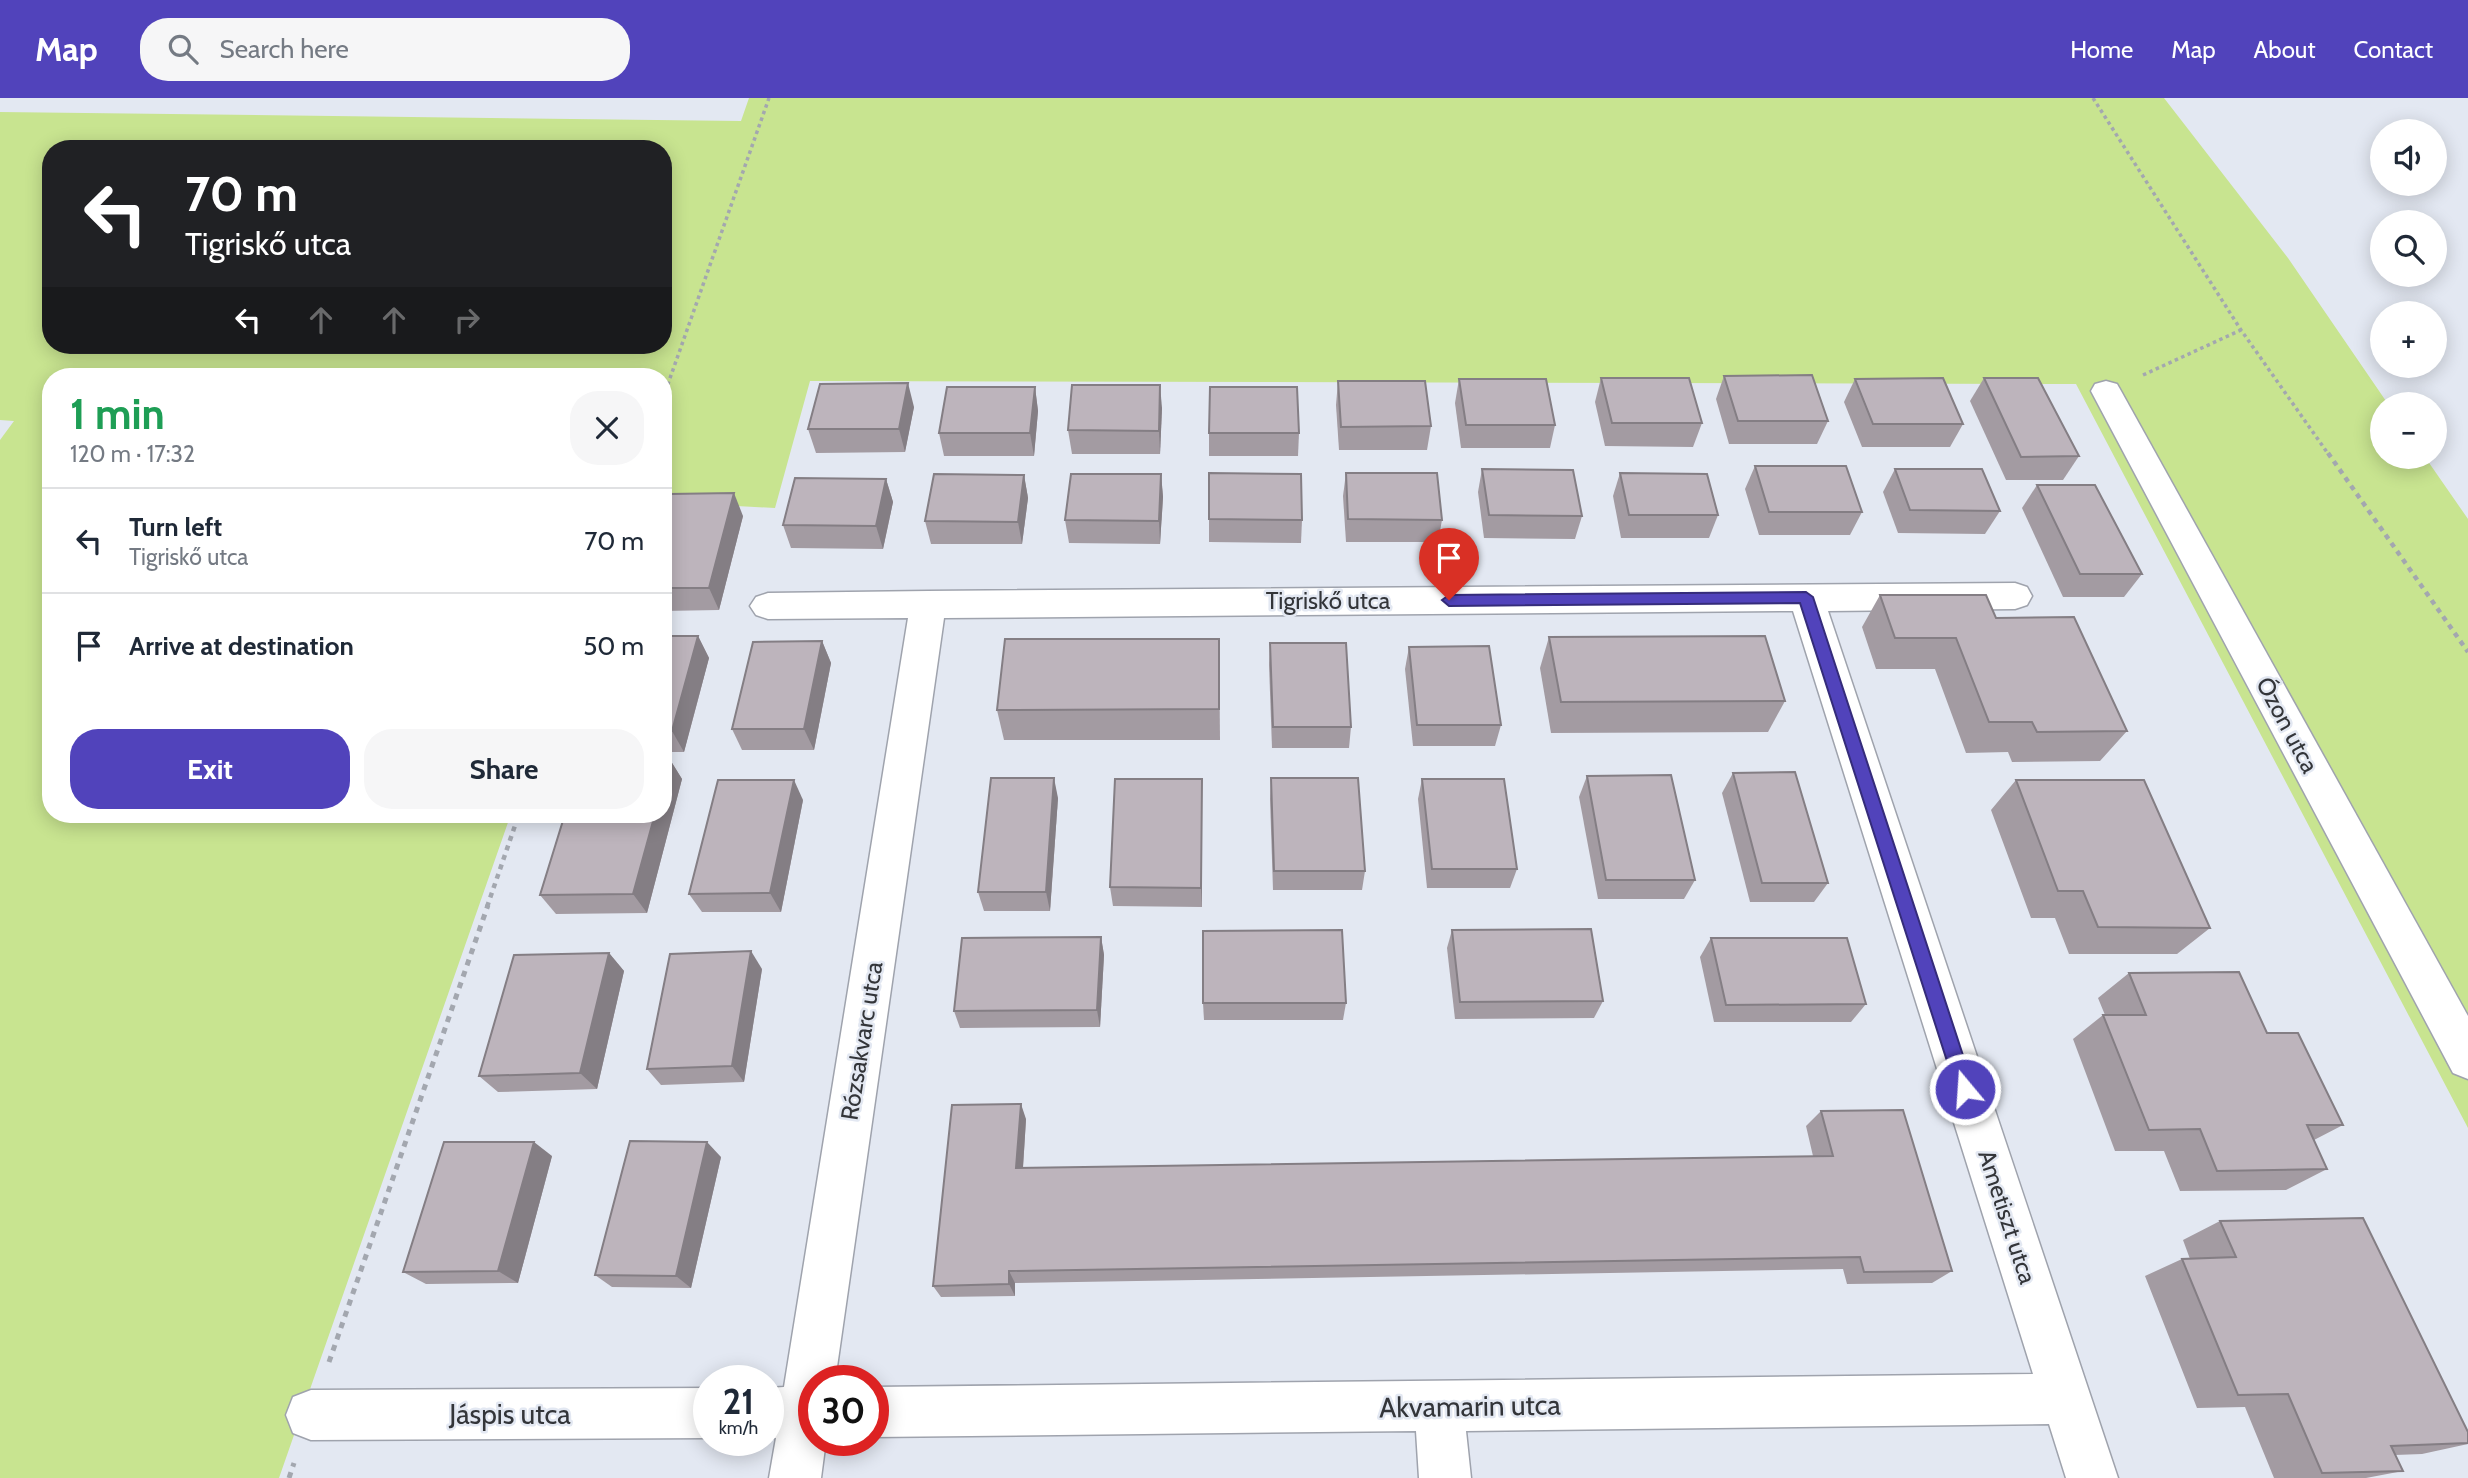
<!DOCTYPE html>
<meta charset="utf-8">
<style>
body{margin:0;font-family:Cabin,sans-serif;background:#f6f6f7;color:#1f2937;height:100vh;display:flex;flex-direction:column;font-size:26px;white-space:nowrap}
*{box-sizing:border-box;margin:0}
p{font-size:23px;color:#747a83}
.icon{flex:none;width:38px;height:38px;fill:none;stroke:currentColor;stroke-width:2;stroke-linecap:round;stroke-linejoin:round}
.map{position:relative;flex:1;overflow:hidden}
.side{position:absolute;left:42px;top:270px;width:630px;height:455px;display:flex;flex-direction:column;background:#fff;border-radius:28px;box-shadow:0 4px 18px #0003}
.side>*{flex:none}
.hud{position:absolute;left:42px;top:42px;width:630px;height:214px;border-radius:28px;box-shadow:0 4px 18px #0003;background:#202124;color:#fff;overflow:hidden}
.buttons{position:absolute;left:2370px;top:21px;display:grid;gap:14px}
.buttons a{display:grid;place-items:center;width:77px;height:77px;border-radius:50%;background:#fff;box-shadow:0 4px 18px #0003;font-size:35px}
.speed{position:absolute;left:693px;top:1267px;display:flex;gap:14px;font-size:35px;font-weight:700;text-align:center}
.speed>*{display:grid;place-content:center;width:91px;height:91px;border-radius:50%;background:#fff;box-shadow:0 4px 18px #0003;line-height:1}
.speed small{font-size:18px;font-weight:400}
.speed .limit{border:10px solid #d22;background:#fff;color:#111}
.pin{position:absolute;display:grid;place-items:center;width:60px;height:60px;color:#fff;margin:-72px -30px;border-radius:50% 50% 50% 0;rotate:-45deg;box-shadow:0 0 7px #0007}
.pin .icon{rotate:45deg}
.me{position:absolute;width:77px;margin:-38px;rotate:342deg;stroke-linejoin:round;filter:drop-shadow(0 0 5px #0008)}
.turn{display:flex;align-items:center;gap:24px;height:147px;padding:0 28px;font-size:32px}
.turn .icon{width:91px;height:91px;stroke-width:2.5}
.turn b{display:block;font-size:49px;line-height:60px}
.lanes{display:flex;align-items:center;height:66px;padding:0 28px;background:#0003;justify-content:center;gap:35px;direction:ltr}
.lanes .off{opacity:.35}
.round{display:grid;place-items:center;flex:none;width:74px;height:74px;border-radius:28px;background:#f6f6f7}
.headline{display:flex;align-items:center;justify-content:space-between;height:119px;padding:0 28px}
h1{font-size:42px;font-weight:700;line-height:52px;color:#1e9e55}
.primary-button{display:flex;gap:14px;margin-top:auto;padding:14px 28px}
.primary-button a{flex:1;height:80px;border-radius:28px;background:#5143bb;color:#fff;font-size:28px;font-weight:700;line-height:80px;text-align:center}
.primary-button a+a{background:#f6f6f7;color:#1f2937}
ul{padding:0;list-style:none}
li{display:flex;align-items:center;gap:21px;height:105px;padding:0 28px;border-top:2px solid #e0e1e3}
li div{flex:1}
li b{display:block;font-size:26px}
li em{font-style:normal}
header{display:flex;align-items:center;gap:42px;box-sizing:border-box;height:98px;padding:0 35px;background:#5143bb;color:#fff}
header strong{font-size:33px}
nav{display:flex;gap:38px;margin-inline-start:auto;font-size:24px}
.search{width:490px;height:63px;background:#f6f6f7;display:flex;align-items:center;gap:18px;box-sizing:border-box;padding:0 24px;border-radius:28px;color:#747a83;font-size:26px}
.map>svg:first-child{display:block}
.green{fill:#c8e490;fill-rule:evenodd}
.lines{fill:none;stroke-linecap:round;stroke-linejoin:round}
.street-casing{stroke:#9fa3ad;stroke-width:3}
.path-far2{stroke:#a3a7af;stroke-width:3.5;stroke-dasharray:3.5 3.5;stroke-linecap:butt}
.path-far1{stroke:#a3a7af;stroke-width:4.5;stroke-dasharray:5 5;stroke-linecap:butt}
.path{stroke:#a3a7af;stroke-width:5;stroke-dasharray:6 6;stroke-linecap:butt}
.street{fill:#fff;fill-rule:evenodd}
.wall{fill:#a39ba2}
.shaded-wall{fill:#847e84}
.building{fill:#bdb4bc;stroke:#847e84;stroke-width:2}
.route{fill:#5143bb;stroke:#352c7a;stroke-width:2}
.labels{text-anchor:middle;stroke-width:5;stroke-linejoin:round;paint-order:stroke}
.street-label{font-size:24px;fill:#333539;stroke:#e3e8f2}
.near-street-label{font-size:28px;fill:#333539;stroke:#e3e8f2}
</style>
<header>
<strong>Map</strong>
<div class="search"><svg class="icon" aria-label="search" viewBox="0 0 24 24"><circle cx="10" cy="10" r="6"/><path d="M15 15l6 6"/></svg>Search here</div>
<nav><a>Home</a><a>Map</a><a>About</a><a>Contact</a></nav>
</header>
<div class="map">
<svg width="2468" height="1380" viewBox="0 0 2468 1380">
<rect width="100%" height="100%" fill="#e3e8f2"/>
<path class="green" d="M 749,0 L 2164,0 L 2288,160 L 2388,306 L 2382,306 L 2382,359 L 2425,359 L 2468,421 L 2468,1030 L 2076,286 L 810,283 L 775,410 L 663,404 L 663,278 L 51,278 L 51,716 L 511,716 L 279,1380 L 0,1380 L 0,342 L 14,323 L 0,322 L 0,14 L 741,23 ZM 51,51 L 663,51 L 663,247 L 51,247 Z"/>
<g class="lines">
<g class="street-casing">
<g id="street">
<polygon points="2106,283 2117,286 2121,293 2468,918 2468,981 2453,975 2091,293 2095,286"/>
<polygon points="2015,485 2027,489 2032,498 2027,507 2015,511 1828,513 2118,1380 2066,1380 2049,1326 1466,1333 1471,1380 1419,1380 1416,1333 873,1339 873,1289 2033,1276 1793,513 944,520 835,1283 814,1283 814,1342 826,1342 821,1380 769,1380 776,1340 768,1340 768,1290 784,1289 908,520 768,521 756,517 750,508 756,499 768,495 928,493"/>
<polygon points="709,1290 709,1340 311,1342 293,1335 286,1317 293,1299 311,1292"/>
</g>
</g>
<g class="path-far2">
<polyline points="2093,0 2241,232 2329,357"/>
<polyline points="2143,277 2241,232"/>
<polyline points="663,300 769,0"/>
</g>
<g class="path-far1">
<polyline points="2328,355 2468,554"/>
<polyline points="487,809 519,716"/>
</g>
<g class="path">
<polyline points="329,1264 488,807"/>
<polyline points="289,1380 294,1365"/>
</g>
<use href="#street" class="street"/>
</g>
<g class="wall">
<polygon points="1724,278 1828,323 1817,346 1729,346 1716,301"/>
<polygon points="1601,280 1702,325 1693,349 1605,348 1595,304"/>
<polygon points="1984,280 2079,358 2063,382 2006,382 1970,303"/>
<polygon points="1459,281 1555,327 1550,350 1461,350 1455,305"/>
<polygon points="1855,281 1963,326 1950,349 1862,349 1844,304"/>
<polygon points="1338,283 1431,328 1427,352 1339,352 1336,307"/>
<polygon points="1035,289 1038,313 1034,358 944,358 939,335"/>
<polygon points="914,309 905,354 816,355 808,331"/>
<polygon points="1162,310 1160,356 1072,356 1068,332"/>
<polygon points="1209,335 1299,335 1298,358 1209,358"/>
<polygon points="1755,368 1862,414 1850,437 1759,437 1745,391"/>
<polygon points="1482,371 1582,418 1575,441 1484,440 1478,394"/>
<polygon points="1895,371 2000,413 1985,436 1898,435 1883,394"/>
<polygon points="1346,375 1442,422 1438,444 1346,444 1343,398"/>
<polygon points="1620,375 1718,417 1709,440 1621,440 1613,398"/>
<polygon points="1161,376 1163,399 1160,446 1069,445 1065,422"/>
<polygon points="1024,377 1028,400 1022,446 931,446 925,423"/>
<polygon points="886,381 893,404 883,451 791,450 783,427"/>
<polygon points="2037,387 2142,476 2124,499 2063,499 2022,410"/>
<polygon points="663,415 743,418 719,512 663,513"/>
<polygon points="1209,421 1302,422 1301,445 1209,444"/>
<polygon points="1880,497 1996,520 2127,633 2100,663 2012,664 2008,654 1966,655 1935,571 1876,571 1862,529"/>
<polygon points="663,538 698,538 709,560 684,654 663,654"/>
<polygon points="1549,539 1785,603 1768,634 1551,635 1540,570"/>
<polygon points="1219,541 1220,642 1004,642 997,612"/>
<polygon points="822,543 831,565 814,652 742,652 732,631"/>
<polygon points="1270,545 1351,629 1349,650 1272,650 1269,567"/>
<polygon points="1409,549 1501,627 1495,648 1413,648 1405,571"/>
<polygon points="669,660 682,681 647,815 556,816 540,797"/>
<polygon points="1733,675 1828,785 1814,804 1750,804 1722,695"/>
<polygon points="1587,678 1695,782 1684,801 1598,801 1579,699"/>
<polygon points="1271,680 1365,773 1362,792 1273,792 1270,701"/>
<polygon points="1422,681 1517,771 1510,790 1427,790 1418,701"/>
<polygon points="2016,682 2210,830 2177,856 2069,856 2055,820 2031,820 1991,712"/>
<polygon points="1058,700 1050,813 984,813 978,794"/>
<polygon points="1202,701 1202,809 1113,808 1110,789"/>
<polygon points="803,702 781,814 702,814 689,796"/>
<polygon points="1452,832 1603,903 1594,920 1455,921 1447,850"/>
<polygon points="1101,839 1104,857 1100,929 960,930 954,913"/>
<polygon points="1711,840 1866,906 1851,924 1714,924 1700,859"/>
<polygon points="609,855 624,873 597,991 498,994 479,978"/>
<polygon points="762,871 744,984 661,987 647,971"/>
<polygon points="2129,875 2267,935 2343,1027 2314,1042 2327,1071 2286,1092 2180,1093 2164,1053 2115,1053 2073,941 2103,917 2105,917 2098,900"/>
<polygon points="1203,905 1346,905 1343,922 1204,922"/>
<polygon points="1821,1013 1952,1173 1932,1185 1847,1186 1843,1171 1015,1185 1015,1198 941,1199 933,1188 1026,1021 1023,1070 1813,1058 1806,1028"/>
<polygon points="552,1058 518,1185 426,1186 403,1174"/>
<polygon points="721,1059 691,1190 612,1189 595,1177"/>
<polygon points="2220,1123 2468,1334 2468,1346 2422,1356 2395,1357 2403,1373 2366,1380 2274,1380 2245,1309 2197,1310 2145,1178 2182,1161 2190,1161 2183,1142"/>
</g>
<g class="shaded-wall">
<polygon points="908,285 914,309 905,354 899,331"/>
<polygon points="1160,287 1162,310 1160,356 1159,333"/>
<polygon points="1035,289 1038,313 1034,358 1030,335"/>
<polygon points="1161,376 1163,399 1160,446 1159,423"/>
<polygon points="1024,377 1028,400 1022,446 1018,424"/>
<polygon points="886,381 893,404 883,451 876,428"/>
<polygon points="734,395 743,418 719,512 709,490"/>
<polygon points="698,538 709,560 684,654 672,633"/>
<polygon points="822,543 831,565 814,652 804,631"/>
<polygon points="669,660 682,681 647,815 633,796 655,716 663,716 663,683"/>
<polygon points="1054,680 1058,700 1050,813 1046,794"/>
<polygon points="1202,681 1202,809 1201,790"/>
<polygon points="794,682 803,702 781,814 770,795"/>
<polygon points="1101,839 1104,857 1100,929 1097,912"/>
<polygon points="751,853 762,871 744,984 732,968"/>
<polygon points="609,855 624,873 597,991 580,975"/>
<polygon points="1021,1006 1026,1021 1022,1084 1016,1070"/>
<polygon points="534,1044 552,1058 518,1185 498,1173"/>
<polygon points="707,1044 721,1059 691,1190 676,1178"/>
<polygon points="1009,1173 1015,1185 1015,1198 1009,1186"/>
</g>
<g class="building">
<polygon points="1812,277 1828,323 1738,323 1724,278"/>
<polygon points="1601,280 1689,280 1702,325 1612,325"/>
<polygon points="1943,280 1963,326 1873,326 1855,281"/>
<polygon points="1984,280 2038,280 2079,358 2021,359"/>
<polygon points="1459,281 1546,281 1555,327 1466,327"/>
<polygon points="1338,283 1425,283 1431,328 1341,329"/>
<polygon points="908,285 899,331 808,331 820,286"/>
<polygon points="1072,287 1160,287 1159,333 1068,332"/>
<polygon points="947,289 1035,289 1030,335 939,335"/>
<polygon points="1210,289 1297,289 1299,335 1209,335"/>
<polygon points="1755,368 1846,368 1862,414 1769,414"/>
<polygon points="1482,371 1573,372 1582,418 1489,417"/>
<polygon points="1895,371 1982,371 2000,413 1910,412"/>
<polygon points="1209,375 1301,376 1302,422 1209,421"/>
<polygon points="1346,375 1437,375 1442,422 1348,421"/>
<polygon points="1620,375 1707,376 1718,417 1629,417"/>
<polygon points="934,376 1024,377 1018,424 925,423"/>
<polygon points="1071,376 1161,376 1159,423 1065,422"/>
<polygon points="795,380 886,381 876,428 783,427"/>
<polygon points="2037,387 2095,387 2142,476 2080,476"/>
<polygon points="734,395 709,490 663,490 663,415 669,396"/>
<polygon points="1880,497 1986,497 1996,520 2074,519 2127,633 2037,634 2032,624 1989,624 1956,540 1895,540"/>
<polygon points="663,538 698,538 672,633 663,633"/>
<polygon points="1765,538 1785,603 1561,604 1549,539"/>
<polygon points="1005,541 1219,541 1219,611 997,612"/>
<polygon points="822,543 804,631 732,631 753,544"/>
<polygon points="1270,545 1346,545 1351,629 1273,629"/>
<polygon points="1489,548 1501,627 1417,627 1409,549"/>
<polygon points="663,660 669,660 663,683"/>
<polygon points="1795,674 1828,785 1762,785 1733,675"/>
<polygon points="1671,677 1695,782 1606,782 1587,678"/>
<polygon points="991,680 1054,680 1046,794 978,794"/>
<polygon points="1271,680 1358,680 1365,773 1274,773"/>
<polygon points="1115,681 1202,681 1201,790 1110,789"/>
<polygon points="1422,681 1504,681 1517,771 1432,771"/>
<polygon points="718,682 794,682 770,795 689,796"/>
<polygon points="2016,682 2144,682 2210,830 2098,829 2083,793 2058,793"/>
<polygon points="565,716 655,716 633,796 540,797"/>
<polygon points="1591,831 1603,903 1460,904 1452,832"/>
<polygon points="1342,832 1346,905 1203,905 1203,833"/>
<polygon points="1101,839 1097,912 954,913 962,840"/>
<polygon points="1711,840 1847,840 1866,906 1726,907"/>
<polygon points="751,853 732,968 647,971 670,856"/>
<polygon points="609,855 580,975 479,978 514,857"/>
<polygon points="2239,874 2267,935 2298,935 2343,1027 2307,1027 2327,1071 2217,1073 2200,1031 2149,1032 2103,917 2146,917 2129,875"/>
<polygon points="1021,1006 1016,1070 1833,1058 1821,1013 1903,1012 1952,1173 1864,1174 1860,1159 1009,1173 1009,1186 933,1188 952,1007"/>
<polygon points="630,1043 707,1044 676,1178 595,1177"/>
<polygon points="444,1044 534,1044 498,1173 403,1174"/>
<polygon points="2363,1120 2468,1334 2468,1345 2391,1348 2403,1373 2322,1375 2288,1296 2238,1297 2182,1161 2236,1159 2220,1123"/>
</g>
<polygon class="route" points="1806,494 1813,499 1974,991 1972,997 1965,1000 1959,997 1956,991 1800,505 1449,508 1442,502 1449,497"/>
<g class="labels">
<g class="street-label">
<text x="1328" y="511">Tigriskő utca</text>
<text transform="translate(2287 627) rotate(62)" y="8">Ózon utca</text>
<text transform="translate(862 943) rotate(-81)" y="8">Rózsakvarc utca</text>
<text transform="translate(2007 1119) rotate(72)" y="8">Ametiszt utca</text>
</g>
<g class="near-street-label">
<text transform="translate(1470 1308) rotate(-1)" y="10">Akvamarin utca</text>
<text x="510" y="1326">Jáspis utca</text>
</g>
</g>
</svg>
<div class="buttons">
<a><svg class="icon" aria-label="sound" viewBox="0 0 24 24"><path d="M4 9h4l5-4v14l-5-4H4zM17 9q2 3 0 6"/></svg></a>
<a><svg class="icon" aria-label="search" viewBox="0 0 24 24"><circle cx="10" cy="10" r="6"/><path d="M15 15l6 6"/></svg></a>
<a>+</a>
<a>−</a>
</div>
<div class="speed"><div>21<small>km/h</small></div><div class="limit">30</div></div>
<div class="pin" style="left:1449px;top:502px;background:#d93025"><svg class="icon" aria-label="arrive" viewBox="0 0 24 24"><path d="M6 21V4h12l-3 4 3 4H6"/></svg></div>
<svg class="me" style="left:1965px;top:991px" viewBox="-20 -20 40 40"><circle r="17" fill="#5143bb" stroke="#fff" stroke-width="3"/><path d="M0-11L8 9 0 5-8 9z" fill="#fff"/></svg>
<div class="hud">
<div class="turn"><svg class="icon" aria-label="left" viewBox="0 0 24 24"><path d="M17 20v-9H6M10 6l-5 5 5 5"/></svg><div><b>70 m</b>Tigriskő utca</div></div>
<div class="lanes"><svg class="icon" aria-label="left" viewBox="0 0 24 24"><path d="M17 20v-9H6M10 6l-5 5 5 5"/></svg><svg class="icon off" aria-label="ahead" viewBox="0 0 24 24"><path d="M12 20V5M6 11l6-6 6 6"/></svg><svg class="icon off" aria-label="ahead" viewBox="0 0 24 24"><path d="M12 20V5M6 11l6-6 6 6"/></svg><svg class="icon off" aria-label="right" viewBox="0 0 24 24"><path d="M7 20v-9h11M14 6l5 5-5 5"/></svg></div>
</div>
<section class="side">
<div class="headline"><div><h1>1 min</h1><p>120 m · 17:32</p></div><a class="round"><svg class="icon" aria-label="close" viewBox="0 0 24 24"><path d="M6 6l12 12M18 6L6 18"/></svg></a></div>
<ul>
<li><svg class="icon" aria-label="left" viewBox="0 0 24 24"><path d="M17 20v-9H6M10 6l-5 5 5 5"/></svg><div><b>Turn left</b><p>Tigriskő utca</p></div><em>70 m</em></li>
<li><svg class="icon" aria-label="arrive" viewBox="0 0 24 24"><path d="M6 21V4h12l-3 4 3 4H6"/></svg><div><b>Arrive at destination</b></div><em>50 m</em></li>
</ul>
<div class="primary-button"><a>Exit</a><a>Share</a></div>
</section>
</div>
